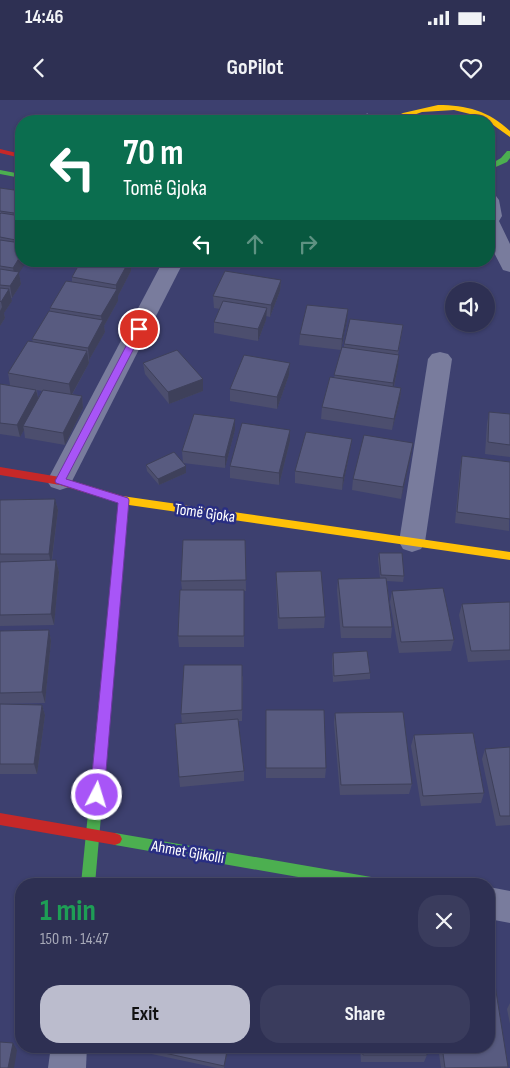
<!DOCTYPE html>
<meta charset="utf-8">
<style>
body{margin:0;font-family:"Sofia Sans Condensed",sans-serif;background:#3a3c5d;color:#f1f3f6;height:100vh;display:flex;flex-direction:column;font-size:19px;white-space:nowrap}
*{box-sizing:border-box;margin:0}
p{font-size:16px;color:#a7a9b8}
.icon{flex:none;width:28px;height:28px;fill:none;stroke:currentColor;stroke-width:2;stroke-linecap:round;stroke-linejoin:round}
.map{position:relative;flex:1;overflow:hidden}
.drawer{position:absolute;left:15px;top:778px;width:480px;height:175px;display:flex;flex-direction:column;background:#2e3053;border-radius:20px;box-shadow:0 1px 4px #0004,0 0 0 1px #494b6a}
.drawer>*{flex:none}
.banner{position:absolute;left:15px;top:15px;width:480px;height:152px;border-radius:20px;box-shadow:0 1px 4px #0004,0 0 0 1px #494b6a;background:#0b6e4f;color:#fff;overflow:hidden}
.buttons{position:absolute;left:445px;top:182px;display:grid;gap:10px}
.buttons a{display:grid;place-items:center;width:50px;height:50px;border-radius:50%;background:#2e3053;box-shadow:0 1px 4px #0004,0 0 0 1px #494b6a;font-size:25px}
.pin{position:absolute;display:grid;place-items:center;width:42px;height:42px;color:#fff;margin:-21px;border:2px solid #fff;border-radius:50%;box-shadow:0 1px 5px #0007}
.me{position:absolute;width:55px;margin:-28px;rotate:5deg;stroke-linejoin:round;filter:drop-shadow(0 0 4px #0008)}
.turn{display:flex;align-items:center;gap:18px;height:105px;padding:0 25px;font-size:22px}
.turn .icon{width:65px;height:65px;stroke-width:2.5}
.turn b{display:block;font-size:35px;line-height:42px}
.lanes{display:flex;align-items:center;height:48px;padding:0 25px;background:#0003;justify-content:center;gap:25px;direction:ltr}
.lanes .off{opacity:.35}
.round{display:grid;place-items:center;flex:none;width:52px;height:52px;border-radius:20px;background:#3a3c5d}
.summary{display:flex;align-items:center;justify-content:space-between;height:85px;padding:0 25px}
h1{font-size:30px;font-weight:700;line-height:38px;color:#1e9e55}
.button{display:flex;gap:10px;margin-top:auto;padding:10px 25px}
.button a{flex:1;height:58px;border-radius:20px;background:#bbbccd;color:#111;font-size:20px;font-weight:700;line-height:58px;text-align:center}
.button a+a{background:#3a3c5d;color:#f1f3f6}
.status{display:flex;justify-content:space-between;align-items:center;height:35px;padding:0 25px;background:#2e3053;direction:ltr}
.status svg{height:14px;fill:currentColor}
header{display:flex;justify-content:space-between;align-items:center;height:65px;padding:0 25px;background:#2e3053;font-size:22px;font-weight:700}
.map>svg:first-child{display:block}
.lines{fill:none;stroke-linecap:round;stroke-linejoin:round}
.path{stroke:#797c9d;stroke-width:2.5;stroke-dasharray:2 2.5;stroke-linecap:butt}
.street{fill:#797c9d;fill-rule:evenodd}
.fast{fill:#4caf50;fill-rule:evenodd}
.slow{fill:#ffc107;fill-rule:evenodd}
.jam{fill:#c62828;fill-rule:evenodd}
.wall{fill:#4c4e6e;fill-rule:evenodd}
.shaded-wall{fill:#3e405a}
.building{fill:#585b80;stroke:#3e405a}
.route{fill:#a855f7;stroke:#6d37a1}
.labels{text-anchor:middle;stroke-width:5;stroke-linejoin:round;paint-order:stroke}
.street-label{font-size:16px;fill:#fff;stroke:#292e83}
</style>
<div class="status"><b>14:46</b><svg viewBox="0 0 49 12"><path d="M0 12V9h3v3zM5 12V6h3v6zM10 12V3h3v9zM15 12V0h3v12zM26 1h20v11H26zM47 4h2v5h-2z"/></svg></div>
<header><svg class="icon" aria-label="back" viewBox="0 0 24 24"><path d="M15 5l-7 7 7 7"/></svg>GoPilot<svg class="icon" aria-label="heart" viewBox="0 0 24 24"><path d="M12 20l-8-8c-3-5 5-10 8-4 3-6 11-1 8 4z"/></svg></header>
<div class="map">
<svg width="510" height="968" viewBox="0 0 510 968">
<rect width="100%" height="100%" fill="#3d406f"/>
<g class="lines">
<polyline class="path" points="360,21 368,14"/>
<g class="street">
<polygon points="489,94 496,96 499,100 502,116 499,121 510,144 510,172 503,170 489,143"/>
<polygon points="163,161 184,161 69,387 60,390 51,387 47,381"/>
<polygon points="440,252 448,254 452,259 425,442 421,449 412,452 403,449 399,442 428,259 432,254"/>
<polygon points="489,787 510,791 510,823 489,819"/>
<polygon points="51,946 87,946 86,968 48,968"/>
</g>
<g class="fast">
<polygon points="507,51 510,51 510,58 507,62 489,70 489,65 501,58"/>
<polygon points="0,70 21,74 21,78 0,74"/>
<polygon points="124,396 129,400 95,784 81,784 119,400"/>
<polygon points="115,733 377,778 382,779 384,784 338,784 115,745 110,743 108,739 110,735"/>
</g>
<g class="slow">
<path d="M 438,5 C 466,5 489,11 510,31 L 510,37 L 482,17 L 454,10 L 422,12 L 397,21 L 387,21 L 403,13 Z"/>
<polygon points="122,396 510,452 510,460 122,404 117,400"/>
</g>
<g class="jam">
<polygon points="0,49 21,54 21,58 0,53"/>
<polygon points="0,367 60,377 126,397 127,400 122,404 60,385 0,375"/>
<polygon points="0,713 115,733 120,735 122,739 120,743 115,745 0,725"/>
</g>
</g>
<g class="wall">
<polygon points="0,88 21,91 21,161 19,173 21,184 12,198 11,198 12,201 4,213 5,218 0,226"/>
<path d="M 131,166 L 131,171 L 118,196 L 118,201 L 104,226 L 105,232 L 89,260 L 89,263 L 72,295 L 82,296 L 83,308 L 65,345 L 25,338 L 24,330 L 20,337 L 0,334 L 0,284 L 10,285 L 8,273 L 33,242 L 32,239 L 50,211 L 50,208 L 72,182 L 72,177 ZM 37,290 L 42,291 L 38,298 Z"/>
<polygon points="281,180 280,191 270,217 266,216 266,220 258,241 214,233 214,222 220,209 214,208 213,196"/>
<polygon points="347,221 341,250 344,248 344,244 403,225 398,255 398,267 394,287 401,288 400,300 392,330 321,319 322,307 334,278 341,250 299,245 300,234"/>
<polygon points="143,263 203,279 203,291 169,304 145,274"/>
<polygon points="290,263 289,275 277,309 230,301 230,289"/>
<polygon points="489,312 510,314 510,357 485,354 487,324"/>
<polygon points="235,330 225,368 183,363 182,351"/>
<polygon points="290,330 290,341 279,385 230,378 230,366"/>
<polygon points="352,339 350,351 342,390 295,383 295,371"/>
<polygon points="411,355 401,399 352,390 353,379"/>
<polygon points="462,356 510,362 509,431 455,423 460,368"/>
<polygon points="146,365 186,373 159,385 147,371"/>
<polygon points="55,399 58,410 52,460 56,460 59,472 54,525 0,526 0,400"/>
<polygon points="245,440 246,491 244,491 244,547 179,547 178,536 182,490 181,481"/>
<polygon points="379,453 404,476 403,482 387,481 392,527 391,538 341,538 337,490 338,479 380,478 378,459"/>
<polygon points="276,472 325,517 324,528 278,529 276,483"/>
<polygon points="392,491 454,540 451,551 399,553 390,502"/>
<polygon points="510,502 510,560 468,562 459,515 462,504"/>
<polygon points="49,530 51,541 45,603 0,604 0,531"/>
<polygon points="333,553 370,573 370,579 333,582 332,559"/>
<polygon points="243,576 242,621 238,621 244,671 244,681 180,687 179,677 182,624 181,614"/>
<polygon points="0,604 42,605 45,615 37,674 0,674"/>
<polygon points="266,610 326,668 325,678 266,678"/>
<polygon points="335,613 412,684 409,694 340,695 334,623"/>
<polygon points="414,635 484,693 481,703 421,706 411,646"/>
<polygon points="510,647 510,725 496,726 482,659 485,649"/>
<polygon points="510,903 510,924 507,909"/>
<polygon points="229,946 224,968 217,968 147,953 146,949"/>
<polygon points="360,946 426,946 427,955 424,962 361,962"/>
<polygon points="438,946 489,946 508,967 507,968 441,968"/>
</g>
<g class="shaded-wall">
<polygon points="21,155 21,161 27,161 19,173 21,184 12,198 10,186 15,179 13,168"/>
<polygon points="128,161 133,161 131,166 131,171 118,196 118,201 104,226 105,232 89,260 88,248 102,222 101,216 116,190 116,185"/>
<polygon points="281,180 280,191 270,217 271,205"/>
<polygon points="9,189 12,201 4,213 5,218 0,226 0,211 2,207 1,202"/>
<polygon points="267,208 266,220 258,241 258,229"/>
<polygon points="348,209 347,221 341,250 342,239"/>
<polygon points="87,251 89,263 71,296 69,284"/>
<polygon points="399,255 398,267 392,295 393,283"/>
<polygon points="290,263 289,275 277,309 277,297"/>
<polygon points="203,279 203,291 169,304 168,292"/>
<polygon points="401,288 400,300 392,330 394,319"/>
<polygon points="36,290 39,301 23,326 24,330 20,337 17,325"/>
<polygon points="82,296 83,308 65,345 63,333"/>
<polygon points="235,319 235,330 225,368 225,357"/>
<polygon points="290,330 290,341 279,385 279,373"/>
<polygon points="352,339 350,351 342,390 343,378"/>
<polygon points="413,343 411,355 401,399 403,387"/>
<polygon points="186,366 186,373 159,385 158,379"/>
<polygon points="55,399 58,410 51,465 49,454"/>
<polygon points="56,460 59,472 54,525 51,514"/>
<polygon points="49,530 51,541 45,603 42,592"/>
<polygon points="42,605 45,615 37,674 34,664"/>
<polygon points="13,943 17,950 14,968 8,968"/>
<polygon points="228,946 229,946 224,968 224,966"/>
</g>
<g class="building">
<polygon points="0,88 21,91 21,114 0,111"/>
<polygon points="1,113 21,116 21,141 0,137 0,114"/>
<polygon points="0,140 21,143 21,155 13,168 0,166"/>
<polygon points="81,161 129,161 116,185 72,177"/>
<polygon points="0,169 19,172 10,186 0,185"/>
<polygon points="225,171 281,180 271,205 213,196"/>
<polygon points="66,181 117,189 101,216 50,208"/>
<polygon points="0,188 9,189 1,202 0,201"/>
<polygon points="223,201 267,208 258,229 214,222"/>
<polygon points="307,205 348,209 342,239 300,234"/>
<polygon points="49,211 103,220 88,248 32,239"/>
<polygon points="350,219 403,225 398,251 344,244"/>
<polygon points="28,241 87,251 69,284 8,273"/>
<polygon points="342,247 399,255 393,283 334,275"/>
<polygon points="177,250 203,279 168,292 143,263"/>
<polygon points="244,255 290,263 277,297 230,289"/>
<polygon points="330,277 401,288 394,319 322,307"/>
<polygon points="0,284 36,290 17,325 0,323"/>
<polygon points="43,290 82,296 63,333 23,326"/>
<polygon points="489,312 510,314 510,345 488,342"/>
<polygon points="194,314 235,319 225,357 182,351"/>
<polygon points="242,323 290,330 279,373 230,366"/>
<polygon points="306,332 352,339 343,378 295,371"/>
<polygon points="364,335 413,343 403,387 353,379"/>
<polygon points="174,352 186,366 158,379 146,365"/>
<polygon points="462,356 510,362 510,419 457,412"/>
<polygon points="55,399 49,454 0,454 0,400"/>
<polygon points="183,440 245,440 246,480 181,481"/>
<polygon points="379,453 402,453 404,476 381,475"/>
<polygon points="56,460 51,514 0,515 0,462"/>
<polygon points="321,471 325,517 279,518 276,472"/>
<polygon points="386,478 392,527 343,527 338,479"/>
<polygon points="443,488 454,540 401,542 392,491"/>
<polygon points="180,490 244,490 244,536 178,536"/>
<polygon points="510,502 510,550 471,551 462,504"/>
<polygon points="49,530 42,592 0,593 0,531"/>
<polygon points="367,551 370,573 334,576 333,553"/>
<polygon points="184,565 242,565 242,610 181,614"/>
<polygon points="0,604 42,605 34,664 0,664"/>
<polygon points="266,610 324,610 326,668 266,668"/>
<polygon points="403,612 412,684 341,685 335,613"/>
<polygon points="238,619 244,671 179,677 175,624"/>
<polygon points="473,633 484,693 423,696 414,635"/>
<polygon points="510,647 510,716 500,716 485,649"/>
<polygon points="489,885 495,885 508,967 445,968 442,946 489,946"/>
<polygon points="0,942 13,943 8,968 0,968"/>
<polygon points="147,946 228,946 224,966 146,949"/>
<polygon points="362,946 426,946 427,955 363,955"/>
</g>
<polygon class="route" points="139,226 144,229 66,379 128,398 129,400 104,695 102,699 97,701 92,699 90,695 118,403 56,383 55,381 135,229"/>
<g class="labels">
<g class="street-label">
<text transform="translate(205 412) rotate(8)" y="6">Tomë Gjoka</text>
<text transform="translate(188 751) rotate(10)" y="6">Ahmet Gjikolli</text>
</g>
</g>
</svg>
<div class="buttons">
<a><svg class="icon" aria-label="sound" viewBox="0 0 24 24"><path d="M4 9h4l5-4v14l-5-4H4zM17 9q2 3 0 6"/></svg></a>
</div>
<div class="pin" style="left:139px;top:229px;background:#d93025"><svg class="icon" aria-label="arrive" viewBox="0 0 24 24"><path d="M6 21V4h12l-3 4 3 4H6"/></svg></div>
<svg class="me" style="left:97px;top:695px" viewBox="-20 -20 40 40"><circle r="17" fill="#a855f7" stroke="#fff" stroke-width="3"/><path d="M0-11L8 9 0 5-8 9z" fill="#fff"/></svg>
<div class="banner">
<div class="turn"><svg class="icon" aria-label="left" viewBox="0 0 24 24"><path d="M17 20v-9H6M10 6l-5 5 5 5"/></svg><div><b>70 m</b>Tomë Gjoka</div></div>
<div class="lanes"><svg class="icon" aria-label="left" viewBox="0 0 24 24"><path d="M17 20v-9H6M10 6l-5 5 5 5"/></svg><svg class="icon off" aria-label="ahead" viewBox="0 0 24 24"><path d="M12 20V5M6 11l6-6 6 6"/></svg><svg class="icon off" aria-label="right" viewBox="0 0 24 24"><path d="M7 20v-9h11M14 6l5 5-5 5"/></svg></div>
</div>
<section class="drawer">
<div class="summary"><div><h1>1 min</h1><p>150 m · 14:47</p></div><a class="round"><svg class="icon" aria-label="close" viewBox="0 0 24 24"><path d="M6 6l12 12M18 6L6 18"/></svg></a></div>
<div class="button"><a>Exit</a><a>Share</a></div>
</section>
</div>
